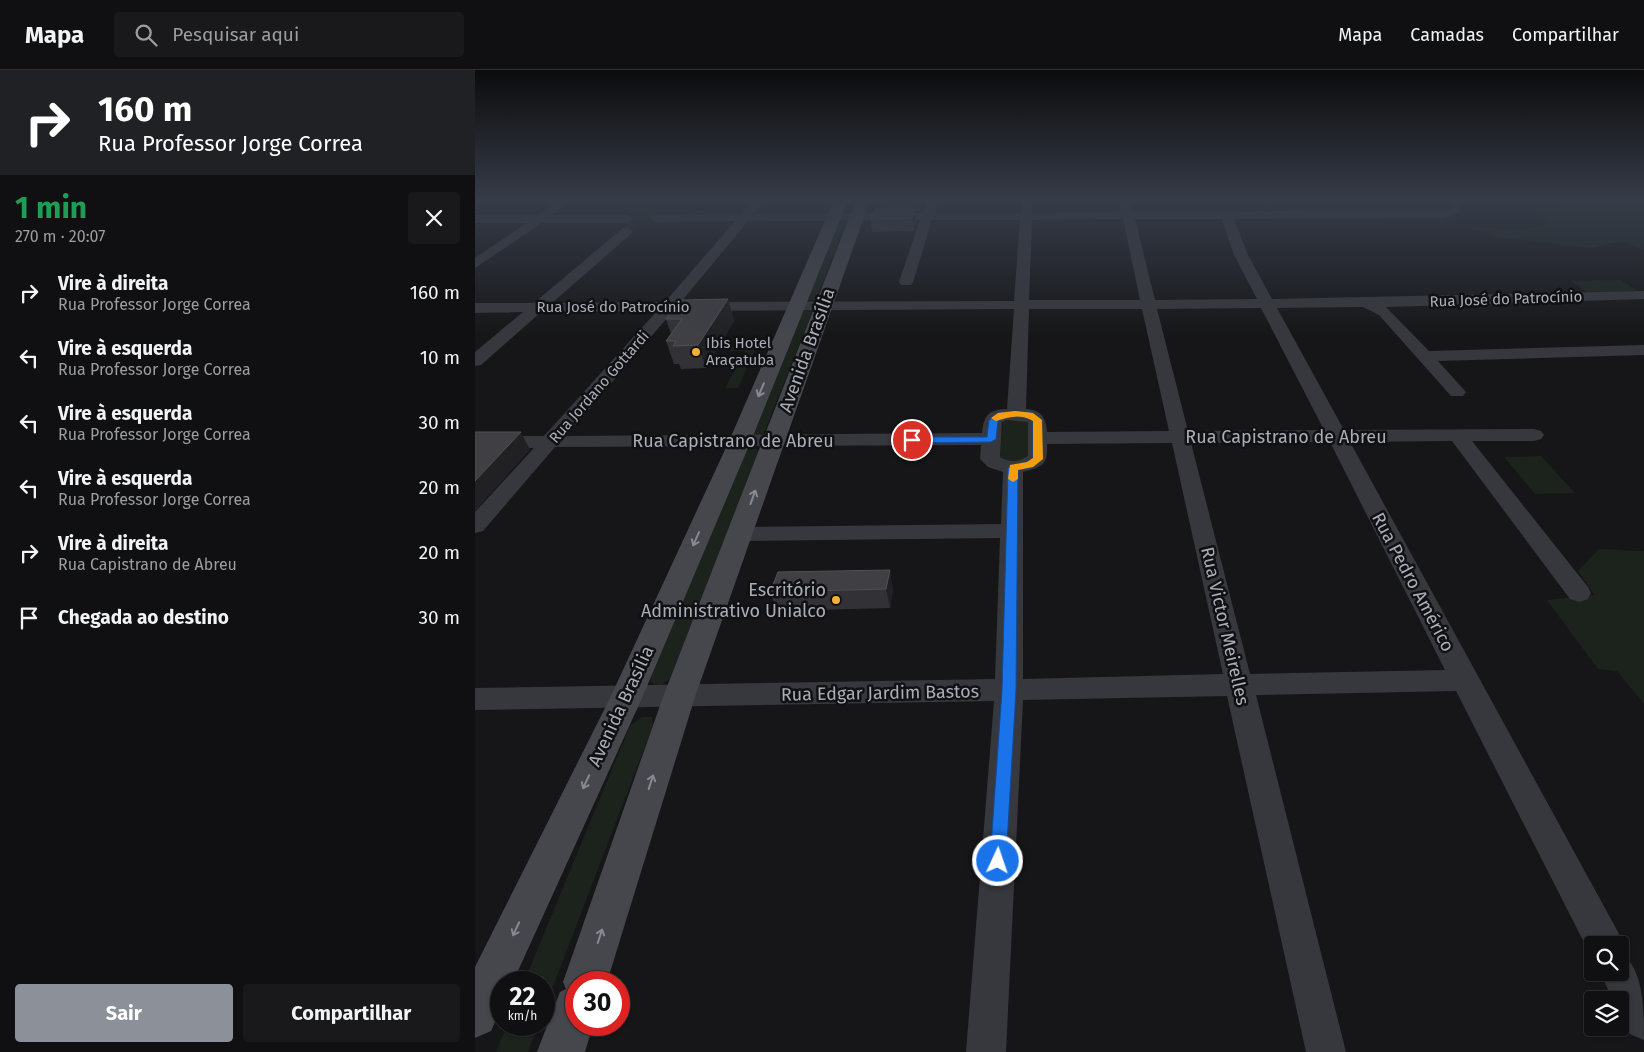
<!DOCTYPE html>
<html lang="pt">
<meta charset="utf-8">
<style>
body{margin:0;font-family:"Fira Sans",sans-serif;background:#19191b;color:#f1f3f6;height:100vh;display:flex;flex-direction:column;font-size:19px;white-space:nowrap}
*{box-sizing:border-box;margin:0}
p{font-size:16px;color:#9c9d9f}
.icon{flex:none;width:28px;height:28px;fill:none;stroke:currentColor;stroke-width:2;stroke-linecap:round;stroke-linejoin:round}
.map{position:relative;flex:1;overflow:hidden}
.details{display:flex;flex-direction:column;background:#101012;width:475px}
.details>*{flex:none}
.guide{background:#202124;color:#fff;overflow:hidden}
.buttons{position:absolute;left:1109px;top:866px;display:grid;gap:10px}
.buttons a{display:grid;place-items:center;width:45px;height:45px;border-radius:5px;background:#101012;box-shadow:0 1px 4px #0004,0 0 0 1px #303032;font-size:25px}
.speed{position:absolute;left:15px;top:901px;display:flex;gap:10px;font-size:25px;font-weight:700;text-align:center}
.speed>*{display:grid;place-content:center;width:65px;height:65px;border-radius:50%;background:#101012;box-shadow:0 1px 4px #0004,0 0 0 1px #303032;line-height:1}
.speed small{font-size:12px;font-weight:400}
.speed .limit{border:8px solid #d22;background:#fff;color:#111}
.pin{position:absolute;display:grid;place-items:center;width:42px;height:42px;color:#fff;margin:-21px;border:2px solid #fff;border-radius:50%;box-shadow:0 1px 5px #0007}
.me{position:absolute;width:55px;margin:-28px;rotate:3deg;stroke-linejoin:round;filter:drop-shadow(0 0 4px #0008)}
.turn{display:flex;align-items:center;gap:18px;height:105px;padding:0 15px;font-size:22px}
.turn .icon{width:65px;height:65px;stroke-width:2.5}
.turn b{display:block;font-size:35px;line-height:42px}
.round{display:grid;place-items:center;flex:none;width:52px;height:52px;border-radius:5px;background:#19191b}
.overview{display:flex;align-items:center;justify-content:space-between;height:85px;padding:0 15px}
h1{font-size:30px;font-weight:700;line-height:38px;color:#1e9e55}
.primary-button{display:flex;gap:10px;margin-top:auto;padding:10px 15px}
.primary-button a{flex:1;height:58px;border-radius:5px;background:#8c9099;color:#fff;font-size:20px;font-weight:700;line-height:58px;text-align:center}
.primary-button a+a{background:#19191b;color:#f1f3f6}
ul{padding:0;list-style:none}
li{display:flex;align-items:center;gap:15px;height:65px;padding:0 15px}
li div{flex:1}
li b{display:block;font-size:19px}
li em{font-style:normal}
header{display:flex;align-items:center;gap:30px;box-sizing:border-box;height:70px;padding:0 25px;background:#101012;border-bottom:1px solid #303032}
header strong{font-size:24px}
nav{display:flex;gap:28px;margin-inline-start:auto;font-size:18px}
.search{width:350px;height:45px;background:#19191b;display:flex;align-items:center;gap:12px;box-sizing:border-box;padding:0 18px;border-radius:5px;color:#9c9d9f;font-size:19px}
main{display:flex;flex:1;min-height:0}
.map>svg:first-child{display:block}
.green{fill:#1c231d}
.lines{fill:none;stroke-linecap:round;stroke-linejoin:round}
.street{fill:#37383d;fill-rule:evenodd}
.secondary{fill:#45474d;fill-rule:evenodd}
.wall{fill:#323236}
.shaded-wall{fill:#212124}
.building{fill:#3f3f44;stroke:#4f5156}
.oneway{stroke:#858993}
.route{fill:#1a73e8;stroke:#114b97}
.slow{fill:#f59e0b}
.poi-dot{fill:#f2b134;stroke:#111113;stroke-width:2}
.labels{text-anchor:middle;stroke-width:5;stroke-linejoin:round;paint-order:stroke}
.far-street-label{font-size:15px;fill:#a8adb8;stroke:#111113}
.far-poi-label{font-size:15px;fill:#a8adb8;stroke:#111113;text-anchor:start}
.street-label{font-size:18px;fill:#a8adb8;stroke:#111113}
.poi-label{font-size:18px;fill:#a8adb8;stroke:#111113;text-anchor:end}
</style>
<header>
<strong>Mapa</strong>
<div class="search"><svg class="icon" aria-label="search" viewBox="0 0 24 24"><circle cx="10" cy="10" r="6"/><path d="M15 15l6 6"/></svg>Pesquisar aqui</div>
<nav><a>Mapa</a><a>Camadas</a><a>Compartilhar</a></nav>
</header>
<main>
<section class="details">
<div class="guide">
<div class="turn"><svg class="icon" aria-label="right" viewBox="0 0 24 24"><path d="M7 20v-9h11M14 6l5 5-5 5"/></svg><div><b>160 m</b>Rua Professor Jorge Correa</div></div>
</div>
<div class="overview"><div><h1>1 min</h1><p>270 m · 20:07</p></div><a class="round"><svg class="icon" aria-label="close" viewBox="0 0 24 24"><path d="M6 6l12 12M18 6L6 18"/></svg></a></div>
<ul>
<li><svg class="icon" aria-label="right" viewBox="0 0 24 24"><path d="M7 20v-9h11M14 6l5 5-5 5"/></svg><div><b>Vire à direita</b><p>Rua Professor Jorge Correa</p></div><em>160 m</em></li>
<li><svg class="icon" aria-label="left" viewBox="0 0 24 24"><path d="M17 20v-9H6M10 6l-5 5 5 5"/></svg><div><b>Vire à esquerda</b><p>Rua Professor Jorge Correa</p></div><em>10 m</em></li>
<li><svg class="icon" aria-label="left" viewBox="0 0 24 24"><path d="M17 20v-9H6M10 6l-5 5 5 5"/></svg><div><b>Vire à esquerda</b><p>Rua Professor Jorge Correa</p></div><em>30 m</em></li>
<li><svg class="icon" aria-label="left" viewBox="0 0 24 24"><path d="M17 20v-9H6M10 6l-5 5 5 5"/></svg><div><b>Vire à esquerda</b><p>Rua Professor Jorge Correa</p></div><em>20 m</em></li>
<li><svg class="icon" aria-label="right" viewBox="0 0 24 24"><path d="M7 20v-9h11M14 6l5 5-5 5"/></svg><div><b>Vire à direita</b><p>Rua Capistrano de Abreu</p></div><em>20 m</em></li>
<li><svg class="icon" aria-label="arrive" viewBox="0 0 24 24"><path d="M6 21V4h12l-3 4 3 4H6"/></svg><div><b>Chegada ao destino</b></div><em>30 m</em></li>
</ul>
<div class="primary-button"><a>Sair</a><a>Compartilhar</a></div>
</section>
<div class="map">
<svg width="1169" height="982" viewBox="0 0 1169 982">
<rect width="100%" height="100%" fill="#161618"/>
<g class="green">
<polygon points="1096,130 1169,130 1169,180 1147,171 1116,178 1024,167 987,156 1044,161 1074,154 1065,139 1098,137"/>
<polygon points="180,138 185,139 164,157 147,158 170,139"/>
<polygon points="364,150 372,150 341,230 331,230"/>
<polygon points="1146,210 1163,221 1112,222 1096,211"/>
<polygon points="329,240 337,242 289,363 279,365 277,363 326,242"/>
<polygon points="266,274 281,277 263,318 250,318 270,281 254,281 258,276"/>
<polygon points="531,349 553,352 553,387 538,392 530,391 525,387 528,352"/>
<polygon points="276,377 285,381 195,609 186,615 178,614 175,609 269,381"/>
<polygon points="1066,386 1100,423 1060,424 1029,387"/>
<polygon points="1124,479 1169,481 1169,634 1142,601 1123,599 1072,530 1120,525 1103,501"/>
<polygon points="167,647 177,647 178,655 69,940 69,912 49,912 155,656"/>
<polygon points="32,955 63,955 53,982 21,982"/>
</g>
<g class="lines">
<g class="street">
<polygon points="85,130 98,130 78,145 152,145 158,149 152,153 67,153 0,198 0,188 52,153 0,153 0,145 62,145"/>
<path d="M 278,130 L 290,130 L 278,144 L 448,143 L 453,130 L 464,130 L 460,143 L 546,143 L 547,130 L 557,130 L 557,143 L 646,142 L 644,130 L 654,130 L 658,142 L 969,140 L 975,139 L 976,130 L 986,130 L 985,143 L 969,148 L 759,149 L 773,185 L 797,229 L 1169,221 L 1169,229 L 911,237 L 954,281 L 1169,275 L 1169,285 L 963,291 L 991,322 L 988,326 L 976,326 L 904,245 L 888,237 L 802,238 L 869,360 L 1059,359 L 1066,361 L 1069,365 L 1066,369 L 1059,371 L 997,371 L 1113,517 L 1116,523 L 1113,529 L 1104,532 L 1095,529 L 977,371 L 875,372 L 1143,862 L 1149,875 L 1145,883 C 1169,897 1169,940 1169,970 L 1155,964 L 1145,944 L 1145,930 L 1138,930 L 1125,902 L 1145,902 L 1145,875 L 1118,875 L 1117,888 L 981,621 L 781,625 L 871,982 L 831,982 L 752,626 L 548,630 L 531,982 L 491,982 L 519,631 L 0,640 L 0,618 L 520,609 L 525,468 L 265,471 L 257,469 L 254,464 L 257,459 L 265,457 L 526,454 L 528,402 L 513,397 L 505,389 L 506,375 L 80,377 L 8,461 L 0,463 L 0,442 L 59,378 L 0,378 L 0,366 L 69,366 L 182,241 L 66,242 L 6,295 L 0,296 L 0,282 L 48,242 L 0,243 L 0,233 L 59,233 L 148,158 L 152,157 L 158,161 L 156,164 L 77,233 L 190,232 L 260,151 L 181,152 L 175,148 L 177,145 L 266,144 ZM 648,149 L 665,230 L 554,230 L 557,150 ZM 660,149 L 747,149 L 759,185 L 782,229 L 680,230 ZM 445,150 L 424,212 L 426,215 L 436,215 L 438,212 L 457,150 L 545,150 L 539,231 L 206,232 L 273,151 ZM 786,238 L 849,360 L 713,361 L 682,239 ZM 539,239 L 532,339 C 513,340 509,345 507,363 L 91,366 L 198,241 ZM 554,239 L 667,239 L 694,361 L 572,362 C 571,347 566,340 551,339 ZM 531,350 L 553,352 L 553,386 C 543,392 535,393 525,387 L 527,352 ZM 855,372 L 970,600 L 775,604 L 716,373 ZM 697,373 L 748,604 L 548,609 L 548,402 C 568,397 573,395 572,374 Z"/>
</g>
<g class="secondary">
<polygon points="359,130 373,130 276,371 167,628 38,912 26,912 26,939 16,961 0,968 0,897 135,628 254,371"/>
<polygon points="381,130 395,130 220,627 132,912 101,912 101,955 118,955 110,982 62,982 85,922 91,919 88,912 188,627"/>
</g>
</g>
<g class="wall">
<polygon points="405,130 448,130 445,141 440,141 441,152 439,161 397,162 395,149 406,139"/>
<polygon points="253,229 259,251 231,298 206,299 204,294 199,294 191,271 196,264 191,249"/>
<polygon points="418,519 415,538 302,541 295,522"/>
</g>
<g class="shaded-wall">
<polygon points="444,130 448,130 445,141"/>
<polygon points="440,139 441,152 439,161 437,148"/>
<polygon points="253,229 259,251 231,298 223,275"/>
<polygon points="46,362 55,380 0,441 0,411"/>
<polygon points="415,500 418,519 415,538 411,519"/>
</g>
<g class="building">
<polygon points="400,139 440,139 437,148 395,149"/>
<polygon points="253,229 223,275 198,276 201,271 191,271 207,249 191,249 206,230"/>
<polygon points="0,362 46,362 0,411"/>
<polygon points="415,500 411,519 295,522 303,502"/>
</g>
<defs><path id="oneway-shaft" d="M-6 0H5M1.5-3L5.5 0L1.5 3" fill="none" stroke-width="1.6" stroke-linecap="round" stroke-linejoin="round" transform="scale(1.25)"/></defs>
<g class="oneway">
<use href="#oneway-shaft" transform="translate(286 320) rotate(113)"/>
<use href="#oneway-shaft" transform="translate(278 427) rotate(-70)"/>
<use href="#oneway-shaft" transform="translate(221 469) rotate(114)"/>
<use href="#oneway-shaft" transform="translate(111 712) rotate(115)"/>
<use href="#oneway-shaft" transform="translate(176 712) rotate(-72)"/>
<use href="#oneway-shaft" transform="translate(41 859) rotate(115)"/>
<use href="#oneway-shaft" transform="translate(125 866) rotate(-72)"/>
</g>
<linearGradient id="sky" x2="0" y2="1"><stop stop-color="#0c0c0d"/><stop offset="0.49" stop-color="#363c48"/><stop offset="1" stop-color="#363c48" stop-opacity="0"/></linearGradient>
<rect width="1169" height="267" fill="url(#sky)"/>
<path class="route" d="M 526,342 L 555,342 L 565,348 L 568,389 L 558,397 L 543,400 L 541,620 L 531,791 L 529,797 L 523,799 L 517,797 L 515,791 L 527,620 L 533,398 L 552,392 L 558,388 L 558,351 C 549,345 531,346 523,351 L 521,369 L 516,372 L 437,373 L 432,370 L 437,367 L 512,367 L 514,350 Z"/>
<path class="slow" d="M 540,341 L 558,343 L 567,350 L 568,389 L 558,397 L 543,400 L 543,409 L 538,412 L 533,409 L 535,395 L 552,392 L 558,388 L 558,351 C 546,343 533,347 521,351 L 516,348 L 523,343 Z"/>
<g class="poi-dot">
<circle cx="221" cy="282" r="5"/>
<circle cx="361" cy="530" r="5"/>
</g>
<g class="labels">
<g class="far-street-label">
<text transform="translate(1031 229) rotate(-2)" y="5">Rua José do Patrocínio</text>
<text x="138" y="242">Rua José do Patrocínio</text>
<text transform="translate(124 317) rotate(-49)" y="5">Rua Jordano Gottardi</text>
</g>
<g class="far-poi-label">
<text x="231" y="278">Ibis Hotel<tspan x="231" dy="17">Araçatuba</tspan></text>
</g>
<g class="street-label">
<text transform="translate(332 280) rotate(-70)" y="6">Avenida Brasília</text>
<text x="811" y="373">Rua Capistrano de Abreu</text>
<text x="258" y="377">Rua Capistrano de Abreu</text>
<text transform="translate(938 512) rotate(62)" y="6">Rua Pedro Américo</text>
<text transform="translate(750 556) rotate(77)" y="6">Rua Victor Meirelles</text>
<text transform="translate(405 623) rotate(-1)" y="6">Rua Edgar Jardim Bastos</text>
<text transform="translate(146 636) rotate(-65)" y="6">Avenida Brasília</text>
</g>
<g class="poi-label">
<text x="351" y="526">Escritório<tspan x="351" dy="21">Administrativo Unialco</tspan></text>
</g>
</g>
</svg>
<div class="buttons">
<a><svg class="icon" aria-label="search" viewBox="0 0 24 24"><circle cx="10" cy="10" r="6"/><path d="M15 15l6 6"/></svg></a>
<a><svg class="icon" aria-label="layers" viewBox="0 0 24 24"><path d="M12 4l9 5-9 5-9-5zM3 14l9 5 9-5"/></svg></a>
</div>
<div class="speed"><div>22<small>km/h</small></div><div class="limit">30</div></div>
<div class="pin" style="left:437px;top:370px;background:#d93025"><svg class="icon" aria-label="arrive" viewBox="0 0 24 24"><path d="M6 21V4h12l-3 4 3 4H6"/></svg></div>
<svg class="me" style="left:523px;top:791px" viewBox="-20 -20 40 40"><circle r="17" fill="#1a73e8" stroke="#fff" stroke-width="3"/><path d="M0-11L8 9 0 5-8 9z" fill="#fff"/></svg>
</div>
</main>
